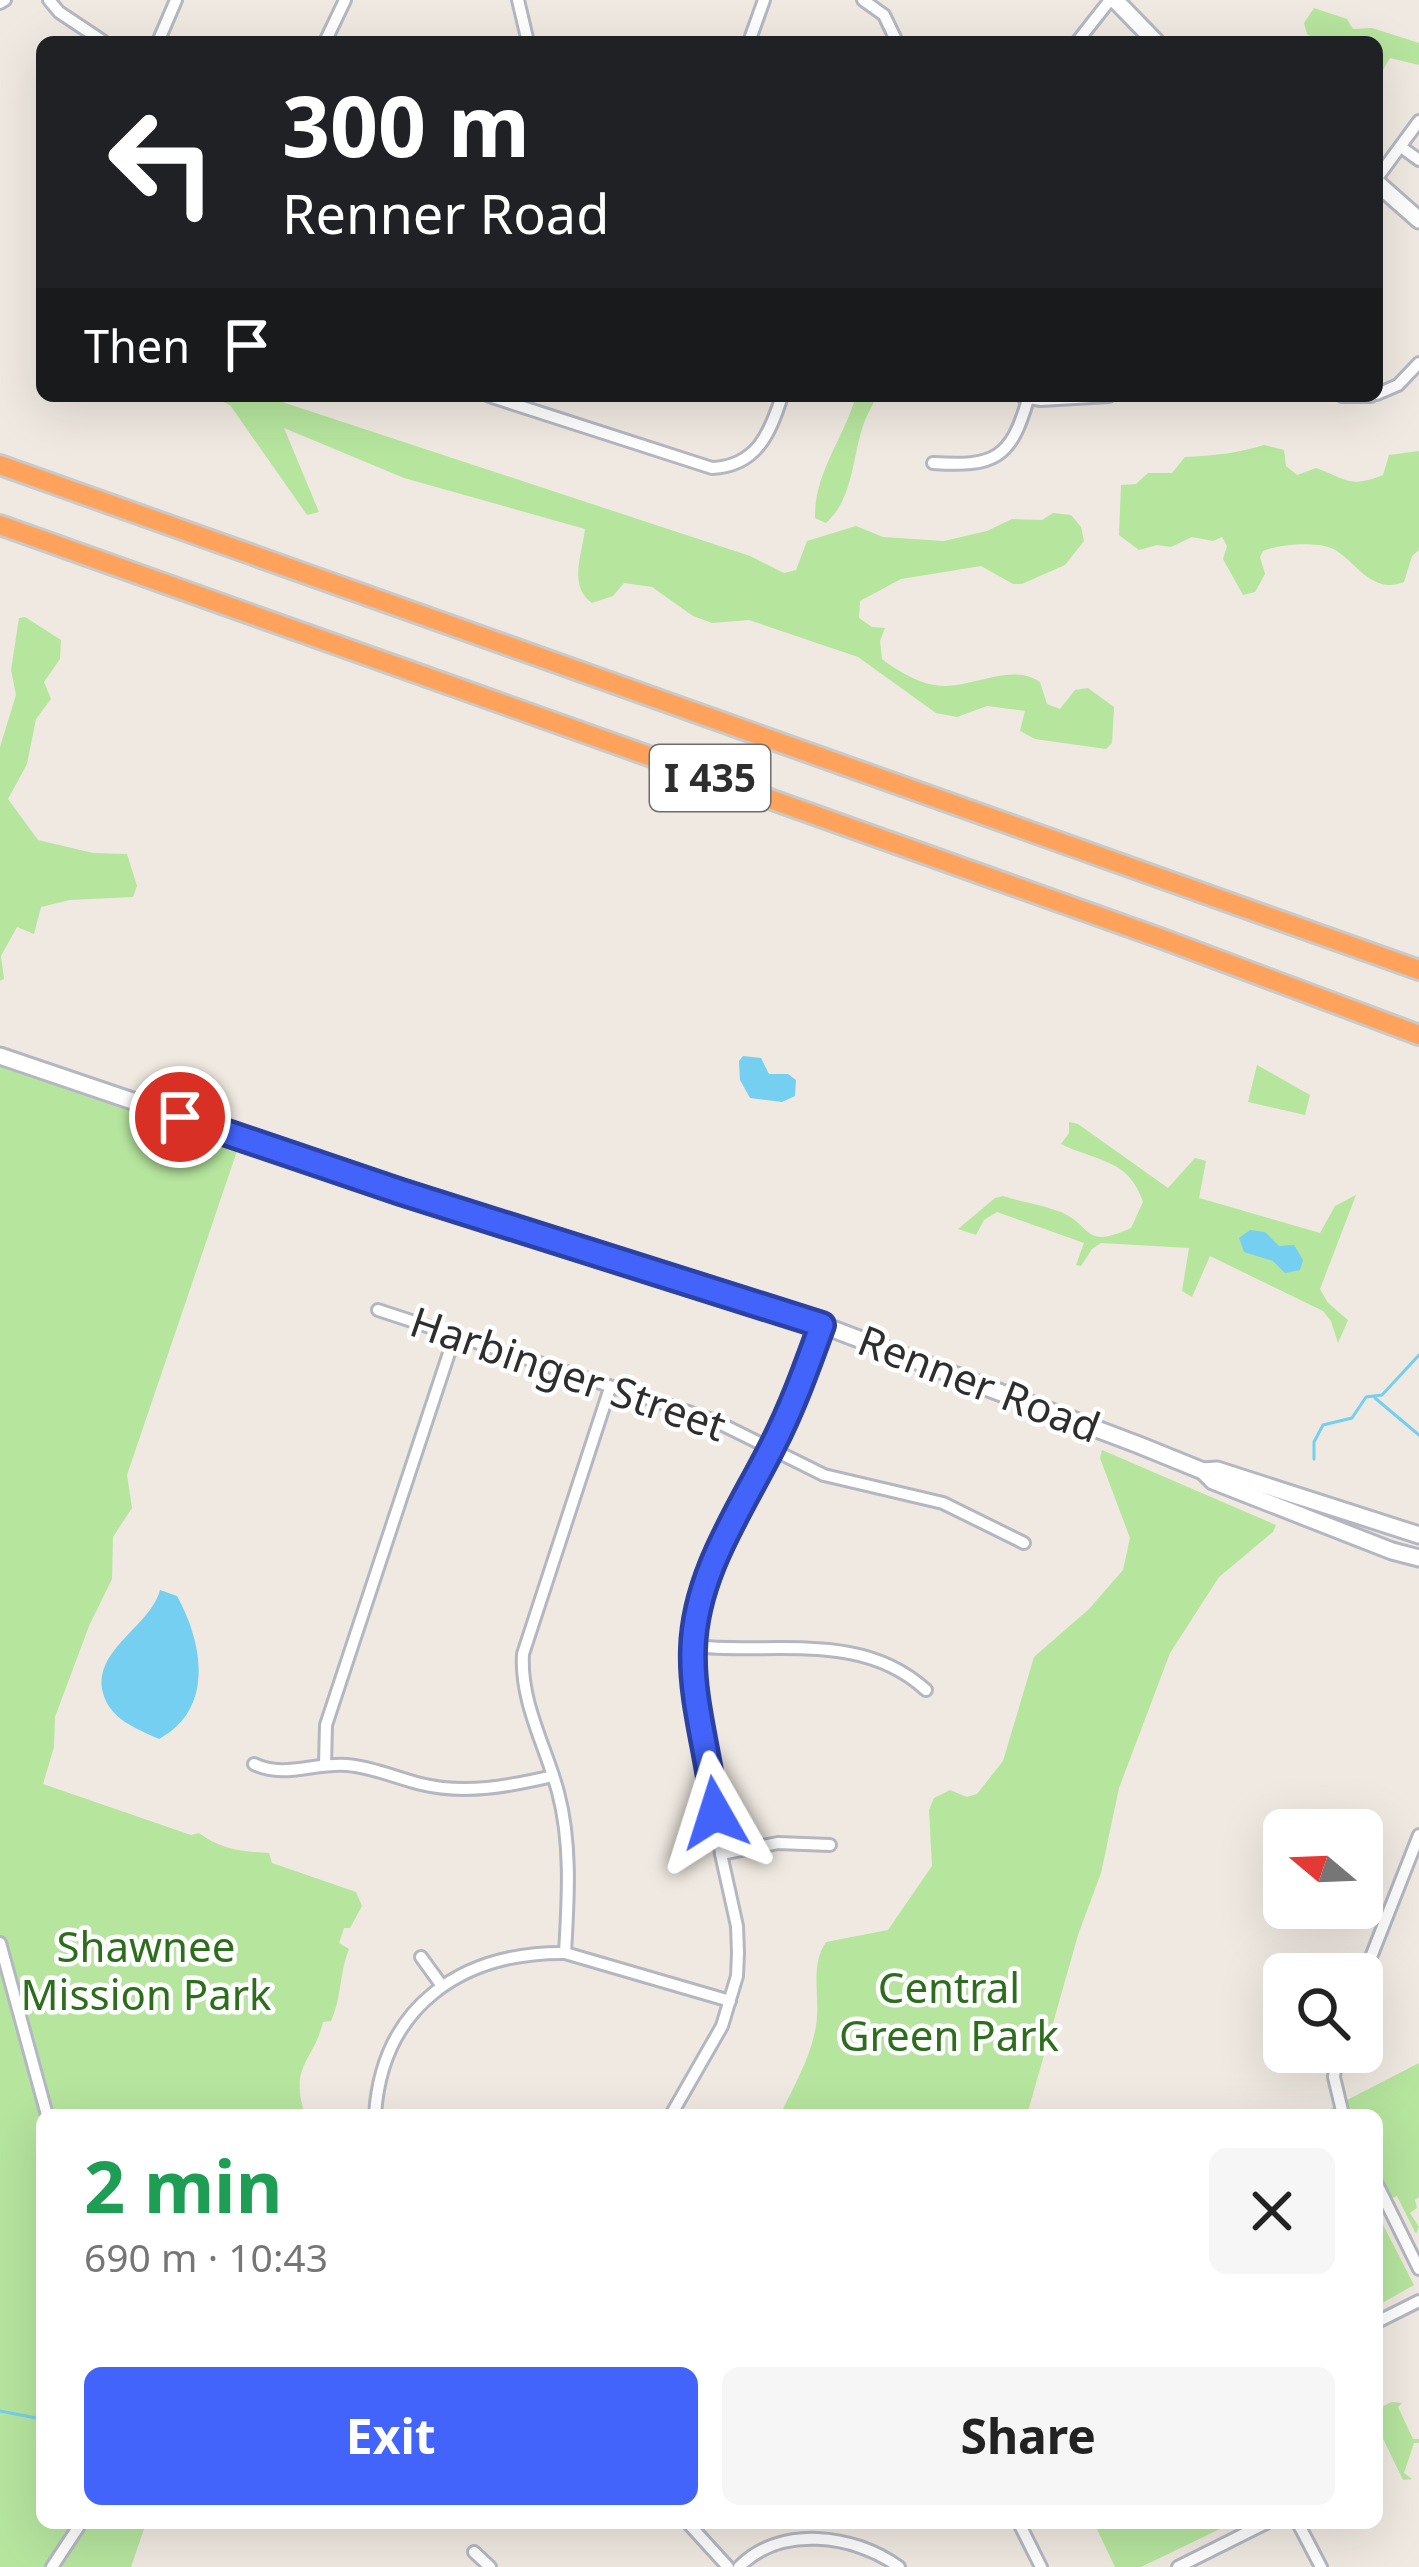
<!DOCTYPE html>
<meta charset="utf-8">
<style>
body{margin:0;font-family:"Noto Sans",sans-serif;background:#f6f6f6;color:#222;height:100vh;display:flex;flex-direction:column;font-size:45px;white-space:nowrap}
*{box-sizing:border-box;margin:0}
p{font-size:39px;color:#767676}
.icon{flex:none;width:66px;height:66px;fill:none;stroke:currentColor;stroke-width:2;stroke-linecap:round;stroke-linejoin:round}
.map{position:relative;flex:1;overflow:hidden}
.panel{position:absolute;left:36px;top:2109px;width:1347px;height:420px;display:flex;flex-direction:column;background:#fff;border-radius:18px;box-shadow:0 12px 48px #0002}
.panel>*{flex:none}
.banner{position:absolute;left:36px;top:36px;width:1347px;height:366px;border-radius:18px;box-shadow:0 12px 48px #0002;background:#202124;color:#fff;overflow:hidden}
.needle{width:78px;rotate:289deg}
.buttons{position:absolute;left:1263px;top:1809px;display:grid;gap:24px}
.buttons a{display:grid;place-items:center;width:120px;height:120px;border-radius:18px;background:#fff;box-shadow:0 12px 48px #0002;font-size:60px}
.pin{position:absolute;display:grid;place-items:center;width:102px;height:102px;color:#fff;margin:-51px;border:6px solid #fff;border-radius:50%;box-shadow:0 3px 12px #0007}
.me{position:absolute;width:132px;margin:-66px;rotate:354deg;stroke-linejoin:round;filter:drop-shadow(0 0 9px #0008)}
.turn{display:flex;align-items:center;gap:42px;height:252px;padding:0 48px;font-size:54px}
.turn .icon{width:156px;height:156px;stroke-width:2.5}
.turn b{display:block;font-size:84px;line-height:102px}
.then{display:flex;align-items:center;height:114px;padding:0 48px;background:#0003;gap:24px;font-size:45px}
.round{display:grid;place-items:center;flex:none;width:126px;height:126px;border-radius:18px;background:#f6f6f6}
.head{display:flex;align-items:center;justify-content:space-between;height:204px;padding:0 48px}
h1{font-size:72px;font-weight:700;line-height:90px;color:#1e9e55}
.action{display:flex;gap:24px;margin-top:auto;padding:24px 48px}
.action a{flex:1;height:138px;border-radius:18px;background:#4264fb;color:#fff;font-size:48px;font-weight:700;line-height:138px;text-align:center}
.action a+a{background:#f6f6f6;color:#222}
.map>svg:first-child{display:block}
.green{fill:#b6e59e}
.water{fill:#75cff0}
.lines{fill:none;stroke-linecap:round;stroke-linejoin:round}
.stream{stroke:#75cff0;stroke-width:3}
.street-casing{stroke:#b4b7c1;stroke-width:16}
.secondary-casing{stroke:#b4b7c1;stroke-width:21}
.highway-casing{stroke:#c9c9c9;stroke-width:24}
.street{stroke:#fff;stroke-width:10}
.secondary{stroke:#fff;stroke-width:15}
.highway{stroke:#ffa35c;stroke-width:18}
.route-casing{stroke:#2b41a3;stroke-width:30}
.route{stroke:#4264fb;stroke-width:21}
.labels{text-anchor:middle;stroke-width:9;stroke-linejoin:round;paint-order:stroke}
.shield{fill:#fff;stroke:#6d6d6d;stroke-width:3}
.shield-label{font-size:39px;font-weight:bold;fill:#2e2e2e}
.street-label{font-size:42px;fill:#2e2e2e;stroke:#fff}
.park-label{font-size:42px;fill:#2c6e1b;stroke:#fff}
</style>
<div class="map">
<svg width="1419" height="2567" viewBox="0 0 1419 2567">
<rect width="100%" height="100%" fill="#efe9e1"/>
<g class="green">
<polygon points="1314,8 1347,19 1353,29 1372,28 1419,43 1419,65 1390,58 1377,80 1377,42 1323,42 1307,34 1304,23"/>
<path d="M 210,396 L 264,396 L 750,556 L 784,573 L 796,570 L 807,541 L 856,526 L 883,537 L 944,541 L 987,531 L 1012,519 L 1042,520 L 1053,513 L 1071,515 L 1081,527 L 1084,541 L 1065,565 L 1022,584 L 1013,584 L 981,566 L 901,579 L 860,601 L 859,618 L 872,627 L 885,628 L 880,641 L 882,659 C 896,670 916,682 934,685 C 967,692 1009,661 1040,682 L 1047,704 L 1060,709 L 1075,690 L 1088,688 L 1114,707 L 1112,743 L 1106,749 L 1035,739 L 1020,731 L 1025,711 L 987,706 L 957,717 L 936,713 L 858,657 L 749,620 L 712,623 L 693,616 L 652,587 L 624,583 L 613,596 L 592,603 C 568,586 582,555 585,529 L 404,478 L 284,428 L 319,512 L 307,515 L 230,405 Z"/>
<path d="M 856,396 L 876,396 C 873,406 867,414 864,423 C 852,456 854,498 826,523 L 815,518 C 814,473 844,438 856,396 Z"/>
<path d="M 1264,445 L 1284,450 L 1286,466 L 1297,475 L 1316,468 C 1345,478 1349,489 1383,475 L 1389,455 L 1419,451 L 1419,550 L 1412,556 L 1404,582 C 1373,594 1359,566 1337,551 C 1322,540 1279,544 1263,551 L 1260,557 L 1265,574 L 1255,592 L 1243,595 L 1223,559 L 1227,546 L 1222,537 L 1213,541 L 1192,537 L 1171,547 L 1157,545 L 1139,550 L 1119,535 L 1121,485 L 1136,484 L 1148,473 L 1172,473 L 1185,457 C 1213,456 1239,453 1264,445 Z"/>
<polygon points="25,617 61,640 60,659 44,682 51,699 36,719 27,764 8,799 38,840 93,853 127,854 137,886 133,897 70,900 41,907 34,934 17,927 1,956 4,979 0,981 0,747 16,695 11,670 19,618"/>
<path d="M 0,1064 L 238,1148 L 127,1475 L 132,1508 L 113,1537 L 112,1579 L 89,1626 L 55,1717 L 54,1747 L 43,1784 L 191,1835 L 199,1833 C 220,1849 243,1852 269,1853 L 272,1863 L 356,1892 L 362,1906 L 350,1928 L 344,1928 L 339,1943 L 349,1949 C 339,1974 342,1997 331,2021 L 323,2022 C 314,2060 291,2065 303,2108 L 298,2115 L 42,2115 L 42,2523 L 146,2523 L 131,2567 L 0,2567 Z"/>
<polygon points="1257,1065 1310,1095 1305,1115 1248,1102"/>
<path d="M 1069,1122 L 1078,1124 L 1168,1188 L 1195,1158 L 1206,1161 L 1199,1198 L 1320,1233 L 1335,1206 L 1356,1195 L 1320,1289 L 1328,1303 L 1348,1320 L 1338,1343 L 1331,1321 L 1323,1311 L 1210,1256 L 1192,1297 L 1182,1291 L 1189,1248 L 1101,1243 L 1092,1249 L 1081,1266 L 1076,1265 L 1084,1243 L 997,1212 L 984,1220 L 976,1235 L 958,1229 L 995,1198 L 1003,1196 C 1022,1202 1043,1205 1061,1212 C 1093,1226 1083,1250 1131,1228 L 1143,1202 C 1129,1159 1098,1162 1061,1144 L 1069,1133 Z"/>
<path d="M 1102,1450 L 1276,1525 L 1273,1532 L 1219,1577 L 1170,1653 L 1119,1788 L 1101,1873 L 1078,1935 L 1027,2115 L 780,2115 C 794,2086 811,2057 816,2026 C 821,1996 809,1967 826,1942 L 888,1930 L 932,1866 L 929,1810 L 934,1798 L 950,1790 L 967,1797 L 977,1794 L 1003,1761 L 1034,1657 L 1089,1609 L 1123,1570 L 1130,1538 L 1100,1458 Z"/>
<polygon points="1419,2063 1419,2197 1415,2200 1417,2208 1410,2213 1419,2227 1416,2234 1397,2196 1377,2205 1377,2115 1318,2115"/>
<polygon points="1377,2213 1414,2285 1377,2306"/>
<polygon points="1392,2402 1402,2403 1398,2407 1413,2439 1419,2439 1419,2443 1414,2443 1404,2473 1412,2479 1403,2480 1377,2426 1377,2409"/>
<polygon points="1094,2523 1222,2523 1224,2527 1141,2567 1115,2567"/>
</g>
<g class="water">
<polygon points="743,1056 761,1058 769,1074 788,1074 796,1080 795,1096 782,1102 750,1098 740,1080 739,1061"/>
<polygon points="1250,1230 1265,1232 1279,1246 1294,1245 1303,1260 1300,1270 1285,1273 1273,1261 1244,1252 1239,1238"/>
<path d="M 160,1590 L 177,1596 C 203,1643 215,1709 159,1739 C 135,1728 110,1719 103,1693 C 92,1650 151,1626 160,1590 Z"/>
</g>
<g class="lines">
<g class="stream">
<polyline points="1375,1398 1419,1435"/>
<polyline points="1314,1459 1314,1442 1323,1425 1352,1418 1366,1397 1382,1395 1419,1355"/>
<polyline points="0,2411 36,2418 42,2414"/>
</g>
<g class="street-casing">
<g id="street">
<polyline points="49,0 59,12 104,42"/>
<polyline points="518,0 528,42"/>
<polyline points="863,0 884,15 897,42"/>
<polyline points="0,3 5,0"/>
<polyline points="158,42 176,0"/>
<polyline points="325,42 345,0"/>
<polyline points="749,42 764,0"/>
<polyline points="1077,42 1110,0"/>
<polyline points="1401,147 1419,160"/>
<polyline points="1377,178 1419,121"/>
<polyline points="1377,394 1398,385 1419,363"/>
<path d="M 489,396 L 712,468 C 757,466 770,433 782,396"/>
<polyline points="1342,396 1371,396"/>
<polyline points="1023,397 1041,400 1109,396"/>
<path d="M 933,463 C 994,467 1011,459 1028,399"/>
<polyline points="378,1310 713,1420 824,1475 943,1503 1024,1543"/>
<path d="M 693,1646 C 772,1655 861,1630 926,1690"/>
<path d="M 254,1764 C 284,1779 315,1762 347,1765 C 373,1767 396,1778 421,1784 C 465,1795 510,1786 553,1776"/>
<polyline points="325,1765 326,1725 454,1338"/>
<polyline points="721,1854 778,1843 830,1845"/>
<polyline points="0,1943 47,2115"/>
<path d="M 565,1953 C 568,1900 572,1844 558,1792 C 546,1747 520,1702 523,1654 L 610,1388"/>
<polyline points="421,1957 442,1986"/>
<polyline points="1362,1980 1419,1835"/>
<polyline points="1337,2052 1334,2077 1343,2115"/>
<path d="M 375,2115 C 382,2006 462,1952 565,1953 L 730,2001"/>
<polyline points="671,2115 722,2026 737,1976 738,1953 737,1926 721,1854 707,1745 693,1677 696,1618 719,1550 789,1413 822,1325"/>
<polyline points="1377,2184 1419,2269"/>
<polyline points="1377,2322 1419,2301"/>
<polyline points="688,2523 728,2567"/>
<polyline points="1019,2523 1041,2567"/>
<polyline points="1298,2523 1321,2567"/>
<polyline points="474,2552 490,2567"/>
<polyline points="52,2567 81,2523"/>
<path d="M 739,2567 C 780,2525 854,2534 899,2567"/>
<polyline points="1178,2567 1266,2523"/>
</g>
</g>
<g class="secondary-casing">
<g id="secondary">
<polyline points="1115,0 1156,42"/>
<polyline points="1377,183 1419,220"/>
<polyline points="0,1056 401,1192 822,1325 1139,1445 1203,1471 1213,1481 1392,1551 1419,1558"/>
<polyline points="1203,1471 1217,1470 1419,1535"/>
</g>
</g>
<g class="highway-casing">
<g id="highway">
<polyline points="0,465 1419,970"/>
<polyline points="0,525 1160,938 1419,1035"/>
</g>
</g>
<use href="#street" class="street"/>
<use href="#secondary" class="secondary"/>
<use href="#highway" class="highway"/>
</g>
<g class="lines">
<g class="route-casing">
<path id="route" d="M 180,1117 L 401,1192 L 822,1325 C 807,1366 793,1406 773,1445 C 741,1509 695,1574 693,1649 C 691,1702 710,1758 715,1813"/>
</g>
<use href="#route" class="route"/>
</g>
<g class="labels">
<rect class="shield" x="650" y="745" width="120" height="66" rx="9"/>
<g class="shield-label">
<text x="710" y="792">I 435</text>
</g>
<g class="street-label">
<text transform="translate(568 1374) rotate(19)" y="15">Harbinger Street</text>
<text transform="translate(979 1384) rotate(21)" y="15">Renner Road</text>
</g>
<g class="park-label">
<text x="146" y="1962">Shawnee<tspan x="146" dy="48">Mission Park</tspan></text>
<text x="949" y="2003">Central<tspan x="949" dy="48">Green Park</tspan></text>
</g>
</g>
</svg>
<div class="buttons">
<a><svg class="needle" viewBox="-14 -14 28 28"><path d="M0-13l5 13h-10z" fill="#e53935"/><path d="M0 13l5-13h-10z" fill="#767676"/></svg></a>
<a><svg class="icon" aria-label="search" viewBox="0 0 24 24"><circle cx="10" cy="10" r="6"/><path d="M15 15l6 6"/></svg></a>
</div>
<div class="pin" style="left:180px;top:1117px;background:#d93025"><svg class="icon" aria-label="arrive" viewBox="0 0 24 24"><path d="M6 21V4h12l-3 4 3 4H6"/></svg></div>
<svg class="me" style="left:715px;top:1813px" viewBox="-20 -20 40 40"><path d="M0-17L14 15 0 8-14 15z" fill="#4264fb" stroke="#fff" stroke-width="4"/></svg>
<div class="banner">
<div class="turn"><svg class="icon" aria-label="left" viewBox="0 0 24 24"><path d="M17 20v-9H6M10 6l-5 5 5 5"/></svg><div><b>300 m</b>Renner Road</div></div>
<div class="then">Then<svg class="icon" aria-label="arrive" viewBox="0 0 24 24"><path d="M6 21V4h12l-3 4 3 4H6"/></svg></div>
</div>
<section class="panel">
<div class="head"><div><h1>2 min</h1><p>690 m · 10:43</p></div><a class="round"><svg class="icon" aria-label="close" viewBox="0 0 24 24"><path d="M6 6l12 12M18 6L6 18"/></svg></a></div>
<div class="action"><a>Exit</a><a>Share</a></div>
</section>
</div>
